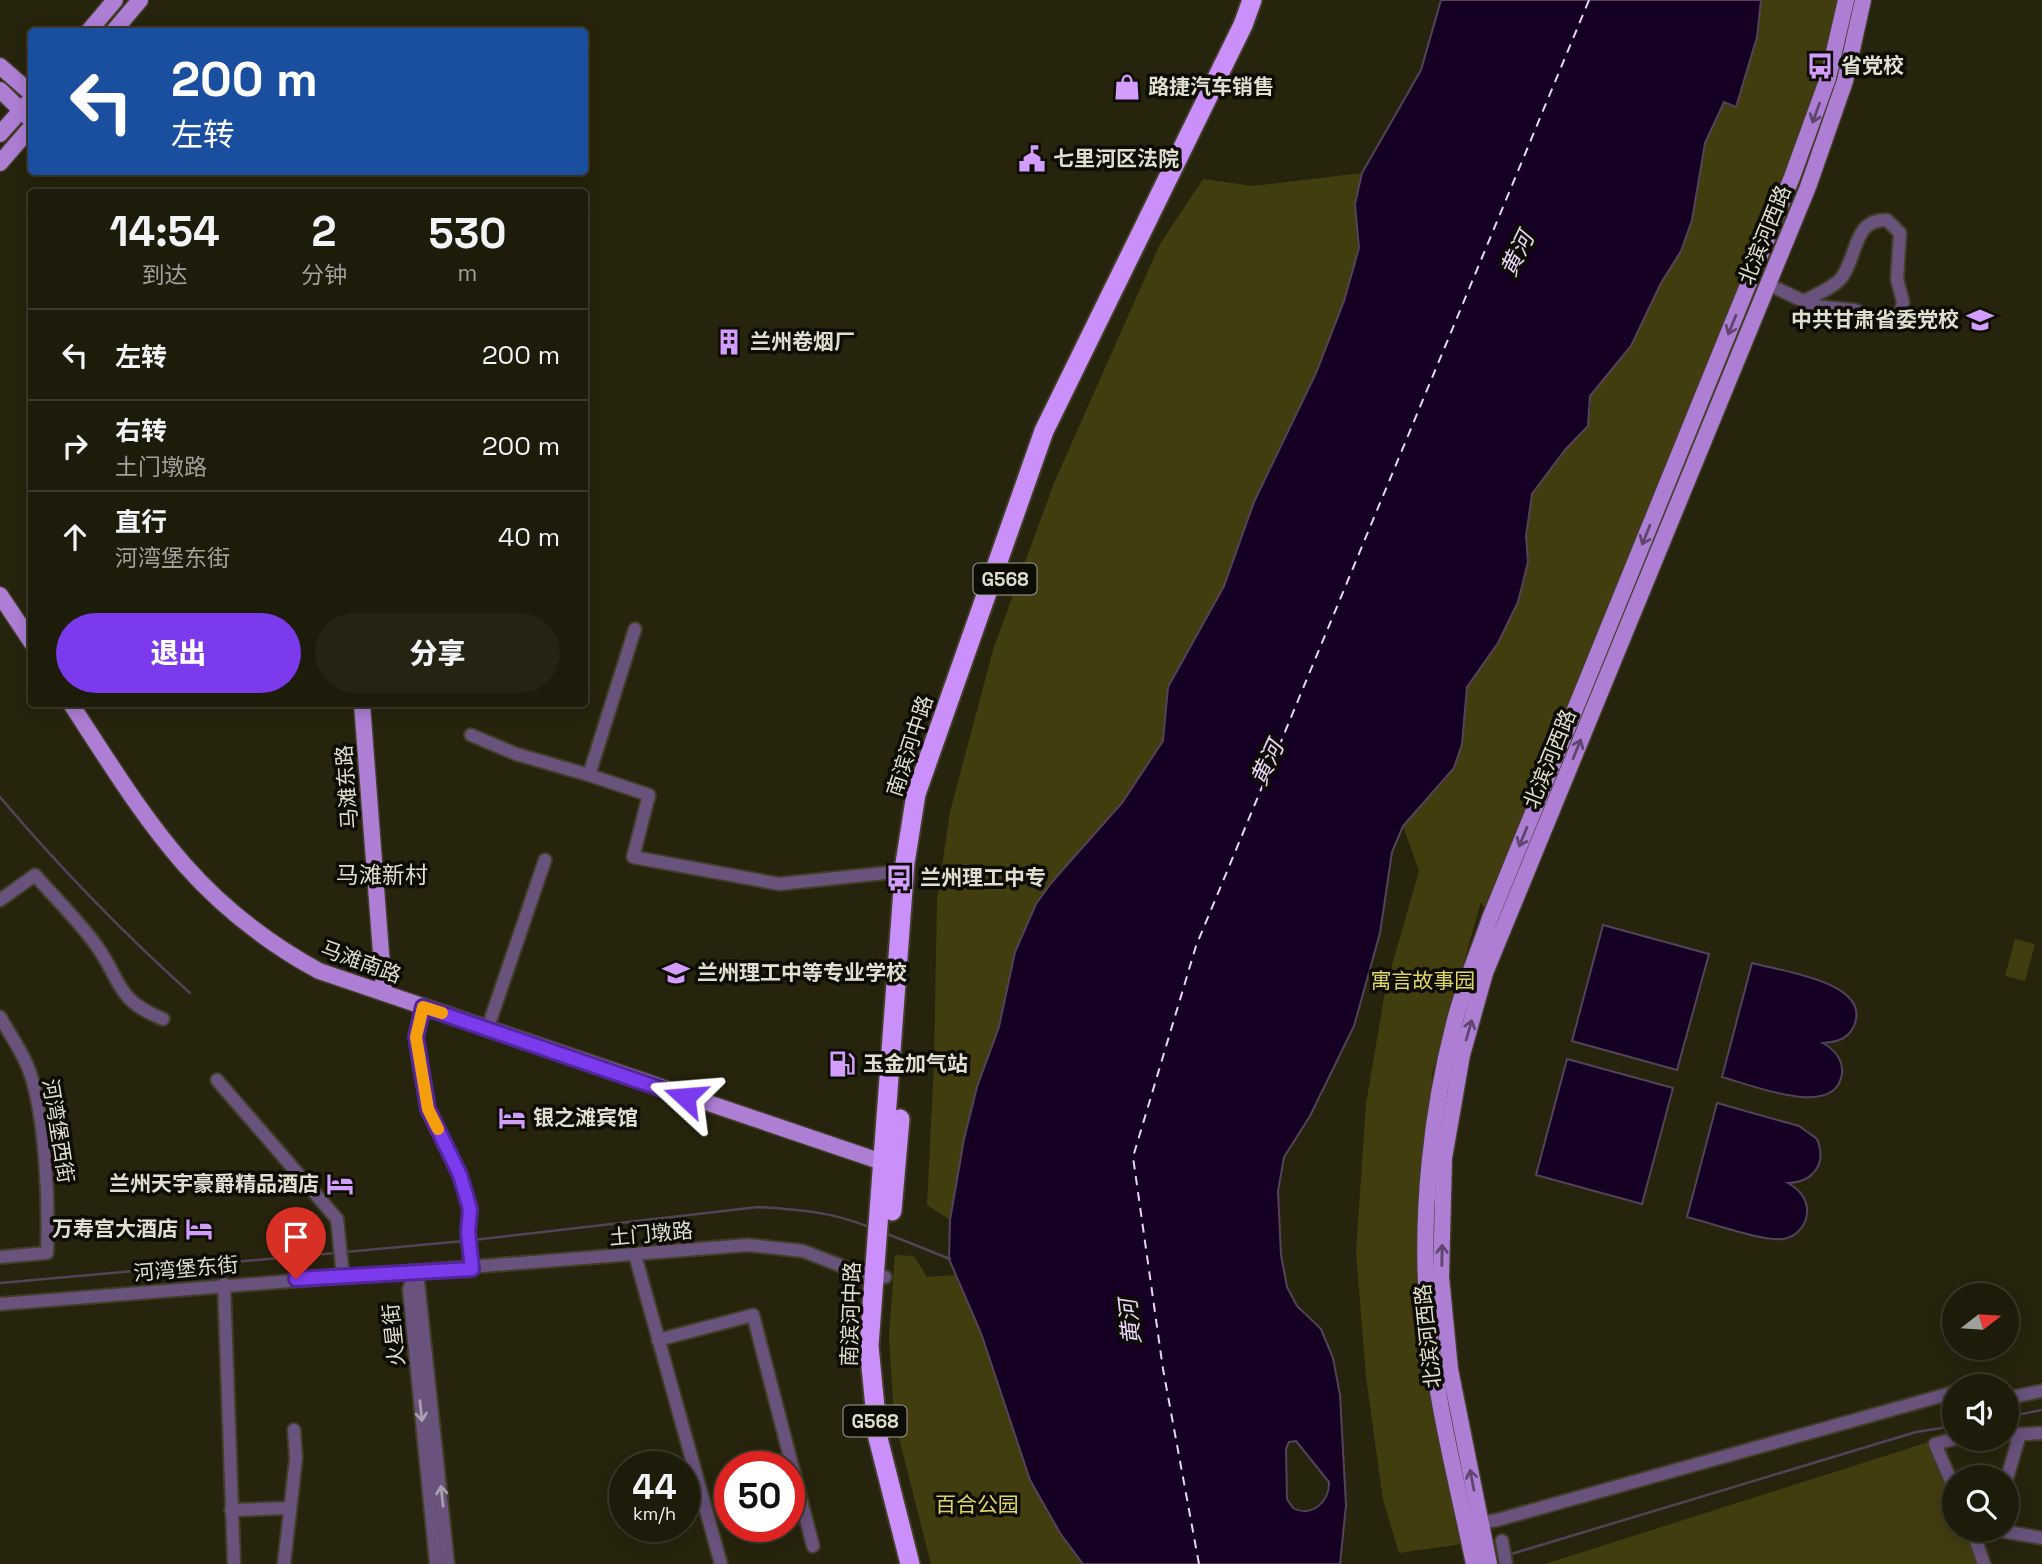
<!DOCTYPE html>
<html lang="zh">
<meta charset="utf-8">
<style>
body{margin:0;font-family:"Space Grotesk","Noto Sans SC",sans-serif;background:#252413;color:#f1f3f6;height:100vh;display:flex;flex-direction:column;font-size:26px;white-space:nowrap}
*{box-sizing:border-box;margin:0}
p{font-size:23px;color:#a0a19c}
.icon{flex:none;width:38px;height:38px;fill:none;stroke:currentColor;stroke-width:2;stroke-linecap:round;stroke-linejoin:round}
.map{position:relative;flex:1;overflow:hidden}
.drawer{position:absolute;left:28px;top:189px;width:560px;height:518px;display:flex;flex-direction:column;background:#1d1b0a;border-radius:7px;box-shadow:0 4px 18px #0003,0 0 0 2px #3b392b}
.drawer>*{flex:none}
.guide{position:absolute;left:28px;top:28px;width:560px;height:147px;border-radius:7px;box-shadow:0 4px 18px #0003,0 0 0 2px #3b392b;background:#1a4fa0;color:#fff;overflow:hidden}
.needle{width:46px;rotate:73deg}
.tools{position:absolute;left:1942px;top:1283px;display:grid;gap:14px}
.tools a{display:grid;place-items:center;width:77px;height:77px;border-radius:50%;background:#1d1b0a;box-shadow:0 4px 18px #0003,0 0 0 2px #3b392b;font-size:35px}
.speed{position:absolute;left:609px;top:1451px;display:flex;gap:14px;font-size:35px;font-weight:700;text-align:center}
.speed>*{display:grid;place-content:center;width:91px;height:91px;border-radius:50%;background:#1d1b0a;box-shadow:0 4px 18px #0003,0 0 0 2px #3b392b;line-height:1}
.speed small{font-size:18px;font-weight:400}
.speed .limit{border:10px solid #d22;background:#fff;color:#111}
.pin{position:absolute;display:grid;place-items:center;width:60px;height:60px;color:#fff;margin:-72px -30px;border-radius:50% 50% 50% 0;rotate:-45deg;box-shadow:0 0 7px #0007}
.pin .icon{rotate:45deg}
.me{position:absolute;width:77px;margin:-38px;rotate:289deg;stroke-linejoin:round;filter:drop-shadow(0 0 5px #0008)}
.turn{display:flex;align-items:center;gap:24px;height:147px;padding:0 28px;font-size:32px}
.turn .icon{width:91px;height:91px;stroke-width:2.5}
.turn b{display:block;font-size:49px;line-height:60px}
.eta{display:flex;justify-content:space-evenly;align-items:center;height:119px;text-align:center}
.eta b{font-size:42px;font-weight:800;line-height:49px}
.primary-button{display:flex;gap:14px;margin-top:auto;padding:14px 28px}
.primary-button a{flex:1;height:80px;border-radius:42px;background:#7c3aed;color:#fff;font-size:28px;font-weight:800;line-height:80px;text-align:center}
.primary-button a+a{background:#252413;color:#f1f3f6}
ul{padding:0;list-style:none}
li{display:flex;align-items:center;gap:21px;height:91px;padding:0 28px;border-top:2px solid #3b392b}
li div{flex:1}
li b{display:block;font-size:26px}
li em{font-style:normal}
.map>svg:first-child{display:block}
.green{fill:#423d0f}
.water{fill:#150024;stroke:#524358;stroke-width:2;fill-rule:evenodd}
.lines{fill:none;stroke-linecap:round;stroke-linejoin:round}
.stream{stroke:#524358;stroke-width:2.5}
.ferry{stroke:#e7d4f8;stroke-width:2;stroke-dasharray:9 7;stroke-linecap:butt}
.minor-casing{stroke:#413e28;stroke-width:16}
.major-casing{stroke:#413e28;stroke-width:19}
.highway-casing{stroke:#413e28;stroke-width:23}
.minor{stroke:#69527c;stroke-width:12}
.major{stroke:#ae7ed5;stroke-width:16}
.highway{stroke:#ca8ff9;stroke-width:19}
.oneway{stroke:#5e466d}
.oneway2{stroke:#aa9faa}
.route-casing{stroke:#51269a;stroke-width:18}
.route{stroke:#7c3aed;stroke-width:12}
.slow{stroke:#f59e0b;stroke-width:12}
.labels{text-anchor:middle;stroke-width:7;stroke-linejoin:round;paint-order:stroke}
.shield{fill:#0e0d05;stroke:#a09f93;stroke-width:2}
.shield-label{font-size:19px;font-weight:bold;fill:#dfded0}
.poi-label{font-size:21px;font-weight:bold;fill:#dfded0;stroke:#0e0d05;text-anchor:start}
.street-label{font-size:21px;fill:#dfded0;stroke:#0e0d05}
.park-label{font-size:21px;fill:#dfd469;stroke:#0e0d05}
.water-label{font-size:23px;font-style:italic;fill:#e7d4f8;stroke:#0e0d05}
.neighbourhood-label{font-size:23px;fill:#dfded0;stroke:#0e0d05}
</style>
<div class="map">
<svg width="2042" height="1564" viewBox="0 0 2042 1564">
<rect width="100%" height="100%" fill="#27240d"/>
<g class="green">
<polygon points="1761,0 1846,0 1828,78 1490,918 1481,902 1432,1074 1418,1280 1437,1418 1462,1544 1399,1553 1383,1500 1366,1377 1356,1252 1366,1104 1386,986 1419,871 1403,826 1446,779 1462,744 1467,687 1498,643 1528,562 1526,536 1532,494 1565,450 1579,436 1591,410 1590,396 1681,251 1692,220 1705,143 1724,101 1736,106 1757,37"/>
<polygon points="1362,173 1355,204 1359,248 1344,301 1316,373 1254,502 1224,586 1168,687 1163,741 1122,803 1051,883 1015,952 999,1027 977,1087 950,1220 927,1205 934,1063 937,900 950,812 993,650 1054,483 1160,244 1203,179 1253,186"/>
<polygon points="2015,939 2035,944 2025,981 2005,976"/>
<path d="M 895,1255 L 914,1256 L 927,1277 L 955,1275 C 964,1294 974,1314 982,1334 C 1012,1416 1026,1494 1083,1564 L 931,1564 L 894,1418 L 889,1336 Z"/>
<polygon points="1932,1441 1955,1494 1955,1530 1970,1530 1982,1564 1545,1564"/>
</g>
<g class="water">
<path d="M 1441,0 L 1761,0 L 1757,37 L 1736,107 L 1724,102 L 1705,143 L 1692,220 L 1681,251 L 1661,283 L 1631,346 L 1590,396 L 1588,426 L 1565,450 L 1532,494 L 1526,536 L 1528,562 L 1518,602 L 1498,643 L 1467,687 L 1462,744 L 1454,768 L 1403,826 L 1392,852 L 1380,933 L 1354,1026 L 1310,1116 L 1284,1157 L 1278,1191 L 1281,1255 L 1287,1287 L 1297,1306 L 1321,1329 L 1333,1358 L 1340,1395 L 1346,1505 L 1340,1564 L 1083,1564 L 1060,1533 L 1030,1480 L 981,1333 L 949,1259 L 950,1220 L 964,1139 L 977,1087 L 999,1027 L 1015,952 L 1036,904 L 1051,883 L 1122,803 L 1163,741 L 1168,687 L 1224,586 L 1254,502 L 1316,373 L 1344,301 L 1359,248 L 1355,204 L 1362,173 L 1421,70 ZM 1296,1441 L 1329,1482 C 1330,1502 1311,1518 1293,1508 L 1287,1499 L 1286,1449 L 1289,1442 Z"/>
<polygon points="1603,925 1709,954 1677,1070 1572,1041"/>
<path d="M 1752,963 C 1780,971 1873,982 1854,1026 C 1848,1039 1837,1042 1823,1043 C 1835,1050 1843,1059 1842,1073 C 1837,1121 1749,1084 1722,1077 Z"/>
<polygon points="1567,1059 1673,1088 1642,1204 1536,1175"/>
<path d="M 1717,1103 L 1799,1126 L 1817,1139 C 1827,1163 1814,1182 1788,1183 C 1800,1190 1808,1199 1807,1213 C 1806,1226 1796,1237 1783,1239 C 1763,1242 1708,1222 1687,1217 Z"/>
</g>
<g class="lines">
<g class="stream">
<path d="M 0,797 C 61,869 120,930 190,993"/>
<polyline points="885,1233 950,1259"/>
<path d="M 474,1240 L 758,1207 C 796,1209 833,1212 869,1227"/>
<polyline points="345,1252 464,1241"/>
<polyline points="0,1283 335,1253"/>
<polyline points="2007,1417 2042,1410"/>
<polyline points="1508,1555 1916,1432 1955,1426"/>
</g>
<polyline class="ferry" points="1199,1564 1163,1369 1133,1157 1196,946 1589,0"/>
<g class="minor-casing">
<g id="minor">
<path d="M 1778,289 L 1814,306 L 1854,310 L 1885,323 L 1899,320 L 1903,302 L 1897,279 L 1900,233 L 1887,220 C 1853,219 1858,255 1842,277 C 1835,287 1815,295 1804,301"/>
<polyline points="471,735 516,754 589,775 635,629"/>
<polyline points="589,775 649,795 633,857 779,884 904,871"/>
<path d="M 0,900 L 35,875 C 55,898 78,920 96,945 C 122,981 115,1000 163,1019"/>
<polyline points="423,1007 416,1037 428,1109 460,1175 470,1208 468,1232 472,1269"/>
<path d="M 0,1017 C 9,1033 20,1048 27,1065 C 46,1110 49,1203 47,1253 L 0,1257"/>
<polyline points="488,1027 545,860"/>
<polyline points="217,1080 337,1219 343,1276"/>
<polyline points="635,1255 721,1564"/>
<polyline points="416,1271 409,1289 436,1564"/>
<polyline points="417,1271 448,1564"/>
<polyline points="224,1284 234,1564"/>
<polyline points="0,1304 748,1245 803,1251 852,1270 885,1277"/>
<polyline points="658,1340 753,1315 813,1546"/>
<polyline points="2007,1398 2042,1391"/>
<polyline points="2007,1435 2042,1433"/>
<polyline points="2007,1478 2020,1434"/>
<polyline points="1955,1490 1935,1444 1957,1438"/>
<polyline points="231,1510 289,1508"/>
<polyline points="1473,1524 1497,1520 1955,1392"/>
<polyline points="1972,1530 1984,1564"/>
<polyline points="1996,1530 2042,1538"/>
<polyline points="1502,1541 1506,1564"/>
<polyline points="284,1564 296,1458 294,1430"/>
</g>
</g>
<g class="major-casing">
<g id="major">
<polyline points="88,32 115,0"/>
<polyline points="113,32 140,0"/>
<polyline points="0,66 32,94"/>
<polyline points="0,90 28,117"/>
<polyline points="0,134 32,98"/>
<polyline points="0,163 32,126"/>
<polyline points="0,595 32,643"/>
<path d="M 71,704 C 146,819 194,903 319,971 L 891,1165"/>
<polyline points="362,704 384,992"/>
<path d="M 1474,1564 C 1456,1478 1433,1391 1427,1303 C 1421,1211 1431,1113 1454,1024 C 1463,988 1478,953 1490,918 L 1792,177 L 1828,78 L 1846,0"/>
<polyline points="1489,1564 1450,1369 1441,1277 1444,1158 1462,1055 1485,973 1808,187 1845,81 1863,0"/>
</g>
</g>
<g class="highway-casing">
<g id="highway">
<polyline points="892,1211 900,1119"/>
<polyline points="910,1564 878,1438 869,1346 905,863 916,794 1044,431 1243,25 1252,0"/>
</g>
</g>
<use href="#minor" class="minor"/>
<use href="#major" class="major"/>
<use href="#highway" class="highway"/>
</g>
<defs><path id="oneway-shaft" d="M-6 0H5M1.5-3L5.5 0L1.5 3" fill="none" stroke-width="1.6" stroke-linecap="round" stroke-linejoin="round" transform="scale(1.75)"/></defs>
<g class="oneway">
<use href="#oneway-shaft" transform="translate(1816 113) rotate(110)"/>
<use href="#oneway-shaft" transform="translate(1732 325) rotate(112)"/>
<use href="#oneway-shaft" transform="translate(1646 535) rotate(112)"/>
<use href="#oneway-shaft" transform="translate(1577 749) rotate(-68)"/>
<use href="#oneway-shaft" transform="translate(1523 837) rotate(112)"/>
<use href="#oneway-shaft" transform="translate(1469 1030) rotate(-74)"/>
<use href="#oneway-shaft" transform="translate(1442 1255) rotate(-89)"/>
<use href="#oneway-shaft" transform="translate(1472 1480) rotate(-101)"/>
</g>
<g class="oneway2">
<use href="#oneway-shaft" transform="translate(421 1411) rotate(84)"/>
<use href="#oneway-shaft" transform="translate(442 1496) rotate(-96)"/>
</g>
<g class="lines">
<g class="route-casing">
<polyline id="route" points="296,1279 472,1269 468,1232 470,1209 460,1175 428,1109 416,1037 423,1007 685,1097"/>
</g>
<use href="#route" class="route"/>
<polyline class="slow" points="438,1129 428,1109 416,1037 423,1007 442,1013"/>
</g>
<defs>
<g id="bus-bare" transform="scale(2.1)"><path d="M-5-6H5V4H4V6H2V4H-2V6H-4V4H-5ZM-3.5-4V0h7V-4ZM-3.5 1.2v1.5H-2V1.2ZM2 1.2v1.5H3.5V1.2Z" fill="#d29dfd" stroke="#0e0d05" stroke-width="2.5" paint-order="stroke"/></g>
<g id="shop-bare" transform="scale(2.1)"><path d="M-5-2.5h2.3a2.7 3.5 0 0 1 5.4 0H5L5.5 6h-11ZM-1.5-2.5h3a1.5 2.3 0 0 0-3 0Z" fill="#d29dfd" stroke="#0e0d05" stroke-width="2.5" paint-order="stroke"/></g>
<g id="civic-bare" transform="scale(2.1)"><path d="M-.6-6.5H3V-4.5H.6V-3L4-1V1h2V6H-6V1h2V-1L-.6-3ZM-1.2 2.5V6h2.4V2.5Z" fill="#d29dfd" stroke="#0e0d05" stroke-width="2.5" paint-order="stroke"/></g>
<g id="university-bare" transform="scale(2.1)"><path d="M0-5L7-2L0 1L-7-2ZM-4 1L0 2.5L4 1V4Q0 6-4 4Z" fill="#d29dfd" stroke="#0e0d05" stroke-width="2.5" paint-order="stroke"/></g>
<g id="building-bare" transform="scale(2.1)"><path d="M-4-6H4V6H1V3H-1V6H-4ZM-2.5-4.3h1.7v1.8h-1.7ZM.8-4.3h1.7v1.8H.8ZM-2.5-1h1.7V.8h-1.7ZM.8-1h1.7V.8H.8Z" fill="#d29dfd" stroke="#0e0d05" stroke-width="2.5" paint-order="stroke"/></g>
<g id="fuel-bare" transform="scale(2.1)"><path d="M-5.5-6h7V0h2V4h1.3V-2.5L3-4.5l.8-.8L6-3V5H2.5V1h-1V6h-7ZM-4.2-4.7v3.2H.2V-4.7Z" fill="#d29dfd" stroke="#0e0d05" stroke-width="2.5" paint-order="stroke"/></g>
<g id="hotel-bare" transform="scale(2.1)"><path d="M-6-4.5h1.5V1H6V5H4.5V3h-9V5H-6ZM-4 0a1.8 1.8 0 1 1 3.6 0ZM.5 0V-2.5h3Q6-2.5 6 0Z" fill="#d29dfd" stroke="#0e0d05" stroke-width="2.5" paint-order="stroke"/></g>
</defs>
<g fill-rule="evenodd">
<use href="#bus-bare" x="1820" y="66"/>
<use href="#shop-bare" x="1127" y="87"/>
<use href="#civic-bare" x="1032" y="159"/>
<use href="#university-bare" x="1980" y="320"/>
<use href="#building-bare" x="729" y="342"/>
<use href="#bus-bare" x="899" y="878"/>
<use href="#university-bare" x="676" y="973"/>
<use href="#fuel-bare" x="842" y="1064"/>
<use href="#hotel-bare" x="512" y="1118"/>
<use href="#hotel-bare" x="340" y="1184"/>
<use href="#hotel-bare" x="199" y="1229"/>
</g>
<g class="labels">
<g class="shield">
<rect x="973.5" y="563.5" width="63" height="31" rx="5"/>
<rect x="843.5" y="1405.5" width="63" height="31" rx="5"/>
</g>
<g class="shield-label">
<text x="1005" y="586">G568</text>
<text x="875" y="1428">G568</text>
</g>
<g class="poi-label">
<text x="1841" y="73">省党校</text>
<text x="1148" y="94">路捷汽车销售</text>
<text x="1053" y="166">七里河区法院</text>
<text x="1959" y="327" text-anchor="end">中共甘肃省委党校</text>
<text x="750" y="349">兰州卷烟厂</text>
<text x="920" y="885">兰州理工中专</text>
<text x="697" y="980">兰州理工中等专业学校</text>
<text x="863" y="1071">玉金加气站</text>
<text x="533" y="1125">银之滩宾馆</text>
<text x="319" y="1191" text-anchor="end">兰州天宇豪爵精品酒店</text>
<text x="178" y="1236" text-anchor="end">万寿宫大酒店</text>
</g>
<g class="street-label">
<text transform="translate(1765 235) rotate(-68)" y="7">北滨河西路</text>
<text transform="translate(910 746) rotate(-72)" y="7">南滨河中路</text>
<text transform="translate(1550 759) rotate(-68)" y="7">北滨河西路</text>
<text transform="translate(347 787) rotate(-94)" y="7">马滩东路</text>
<text transform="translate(361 962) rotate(20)" y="7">马滩南路</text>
<text transform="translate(58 1131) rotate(81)" y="7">河湾堡西街</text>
<text transform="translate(651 1234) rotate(-5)" y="7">土门墩路</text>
<text transform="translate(186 1269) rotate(-5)" y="7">河湾堡东街</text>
<text transform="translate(851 1314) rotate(-88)" y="7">南滨河中路</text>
<text transform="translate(394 1335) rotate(-96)" y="7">火星街</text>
<text transform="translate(1428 1336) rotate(-96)" y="7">北滨河西路</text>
</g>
<g class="park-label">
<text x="1423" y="988">寓言故事园</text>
<text x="977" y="1512">百合公园</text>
</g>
<g class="water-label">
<text transform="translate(1517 254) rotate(-64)" y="8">黄河</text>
<text transform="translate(1267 763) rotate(-65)" y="8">黄河</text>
<text transform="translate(1130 1322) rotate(-96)" y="8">黄河</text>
</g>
<g class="neighbourhood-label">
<text x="382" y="883">马滩新村</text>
</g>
</g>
</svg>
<div class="tools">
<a><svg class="needle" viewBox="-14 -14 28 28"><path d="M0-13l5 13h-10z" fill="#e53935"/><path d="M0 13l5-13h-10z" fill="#a0a19c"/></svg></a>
<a><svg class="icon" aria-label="sound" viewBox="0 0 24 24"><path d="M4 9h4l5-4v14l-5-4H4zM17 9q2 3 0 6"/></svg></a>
<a><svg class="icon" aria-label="search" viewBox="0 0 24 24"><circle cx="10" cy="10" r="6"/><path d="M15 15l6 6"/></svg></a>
</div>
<div class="speed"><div>44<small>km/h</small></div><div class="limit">50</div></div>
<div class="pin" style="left:296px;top:1279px;background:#d93025"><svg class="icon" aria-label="arrive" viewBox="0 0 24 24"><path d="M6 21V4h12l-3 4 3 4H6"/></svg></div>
<svg class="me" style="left:685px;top:1097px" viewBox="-20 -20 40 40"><path d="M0-17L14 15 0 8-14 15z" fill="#7c3aed" stroke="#fff" stroke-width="4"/></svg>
<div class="guide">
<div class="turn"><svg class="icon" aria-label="left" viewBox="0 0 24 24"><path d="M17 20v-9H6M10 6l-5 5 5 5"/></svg><div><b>200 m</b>左转</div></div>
</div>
<section class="drawer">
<div class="eta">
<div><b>14:54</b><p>到达</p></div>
<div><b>2</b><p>分钟</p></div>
<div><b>530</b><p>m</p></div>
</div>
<ul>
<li><svg class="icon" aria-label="left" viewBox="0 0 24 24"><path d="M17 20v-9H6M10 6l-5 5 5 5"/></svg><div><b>左转</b></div><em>200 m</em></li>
<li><svg class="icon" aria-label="right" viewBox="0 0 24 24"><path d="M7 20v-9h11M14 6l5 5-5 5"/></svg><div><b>右转</b><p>土门墩路</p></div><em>200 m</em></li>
<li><svg class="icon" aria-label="ahead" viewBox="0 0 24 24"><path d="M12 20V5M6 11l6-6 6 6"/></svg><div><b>直行</b><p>河湾堡东街</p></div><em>40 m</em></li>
</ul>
<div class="primary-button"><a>退出</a><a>分享</a></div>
</section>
</div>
